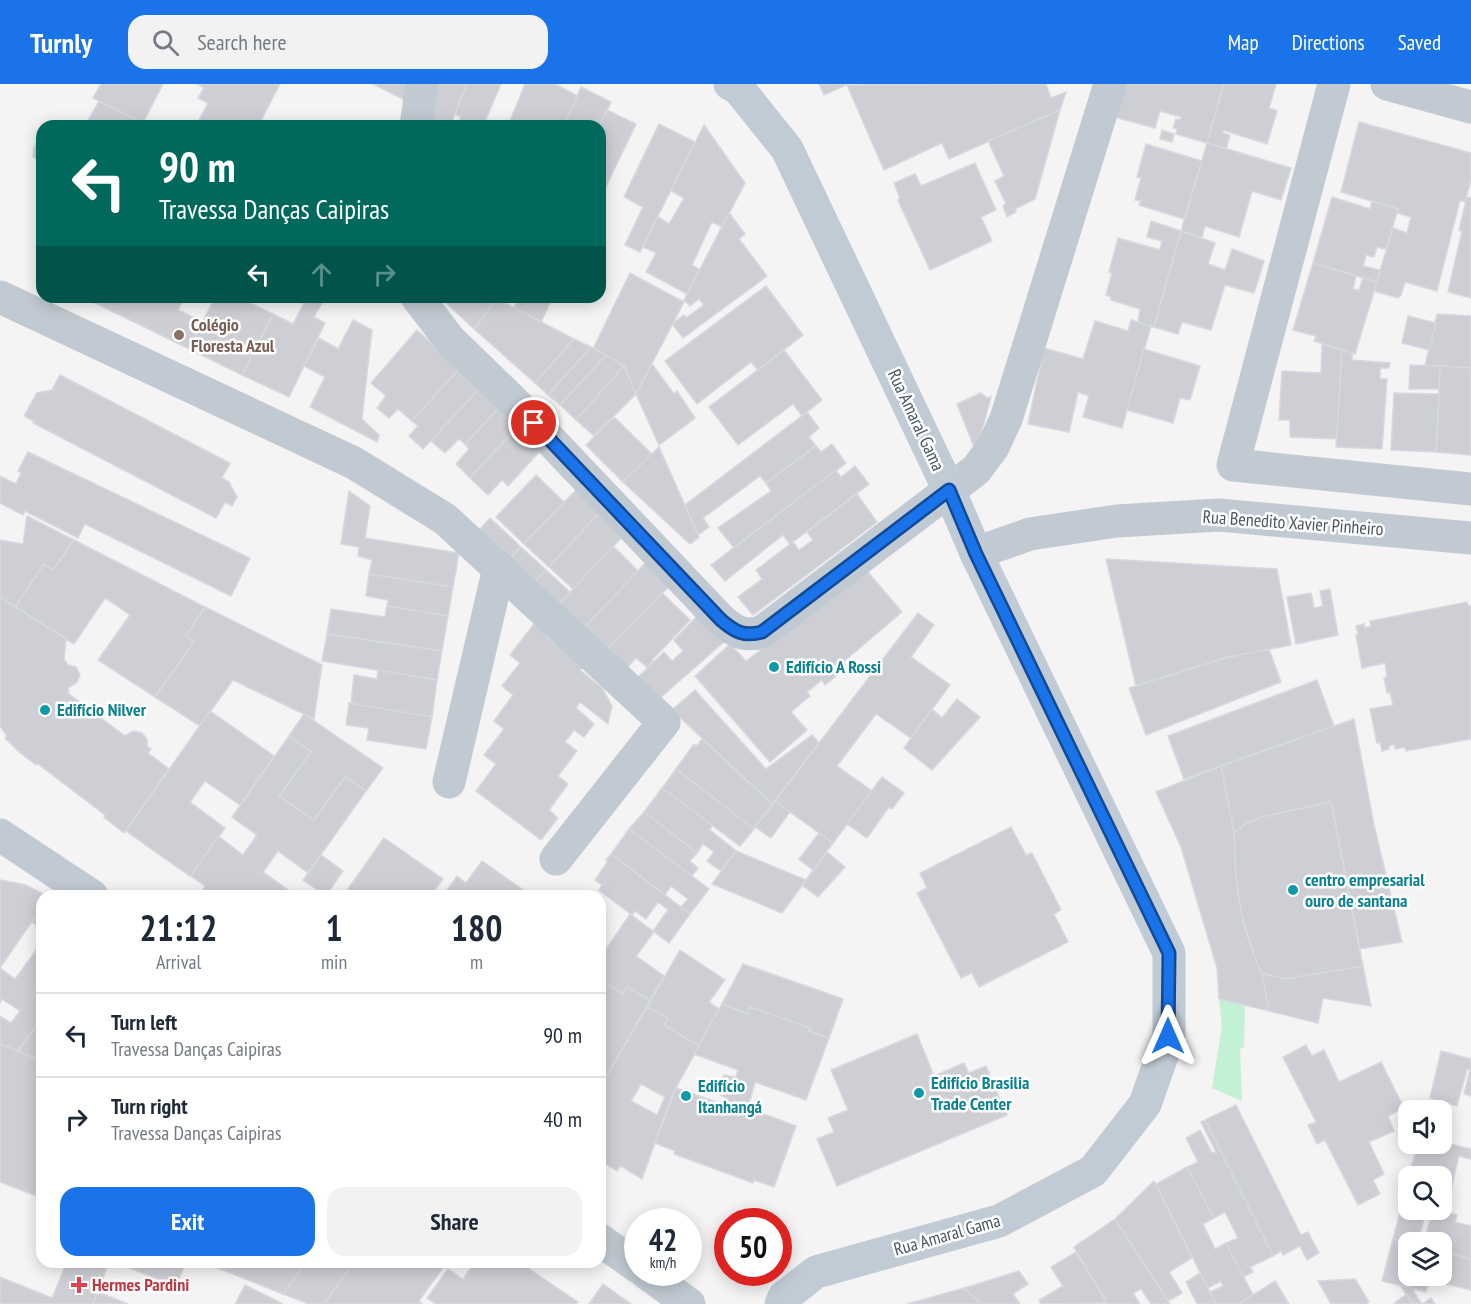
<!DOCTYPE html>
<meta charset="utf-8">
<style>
body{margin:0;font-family:"PT Sans Narrow",sans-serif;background:#f2f2f3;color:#1f2937;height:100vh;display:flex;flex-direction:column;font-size:22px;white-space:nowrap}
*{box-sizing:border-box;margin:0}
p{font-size:20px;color:#747a83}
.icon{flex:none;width:33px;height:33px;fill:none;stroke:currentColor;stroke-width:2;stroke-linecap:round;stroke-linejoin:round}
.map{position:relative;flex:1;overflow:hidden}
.sheet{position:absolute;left:36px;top:806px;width:570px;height:378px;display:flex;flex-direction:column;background:#fff;border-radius:18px;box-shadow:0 3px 15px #0003}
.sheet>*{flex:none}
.top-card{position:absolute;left:36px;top:36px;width:570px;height:183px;border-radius:18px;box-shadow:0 3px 15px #0003;background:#00695c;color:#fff;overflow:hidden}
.buttons{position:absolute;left:1398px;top:1016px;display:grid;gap:12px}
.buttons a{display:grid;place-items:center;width:54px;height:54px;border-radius:12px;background:#fff;box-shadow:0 3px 15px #0003;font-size:30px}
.speed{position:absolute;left:624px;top:1124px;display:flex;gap:12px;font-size:30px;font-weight:700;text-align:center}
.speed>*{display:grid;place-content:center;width:78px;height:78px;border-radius:50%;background:#fff;box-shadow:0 3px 15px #0003;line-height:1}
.speed small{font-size:15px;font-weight:400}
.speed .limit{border:9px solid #d22;background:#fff;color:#111}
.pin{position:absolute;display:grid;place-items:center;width:51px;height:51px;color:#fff;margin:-26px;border:3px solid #fff;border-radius:50%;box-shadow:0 2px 6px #0007}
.me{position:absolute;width:66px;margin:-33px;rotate:0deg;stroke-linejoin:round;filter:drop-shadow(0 0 4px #0008)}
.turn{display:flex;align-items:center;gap:21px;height:126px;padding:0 24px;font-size:27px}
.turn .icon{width:78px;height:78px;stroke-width:2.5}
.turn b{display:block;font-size:42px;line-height:51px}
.lanes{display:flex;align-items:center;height:57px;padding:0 24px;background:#0003;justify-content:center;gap:30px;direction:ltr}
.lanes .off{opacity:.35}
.eta{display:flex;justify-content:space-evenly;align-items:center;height:102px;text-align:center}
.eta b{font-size:36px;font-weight:600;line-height:42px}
.button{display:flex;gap:12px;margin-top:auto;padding:12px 24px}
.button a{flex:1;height:69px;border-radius:18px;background:#1a73e8;color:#fff;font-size:24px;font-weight:600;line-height:69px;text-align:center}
.button a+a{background:#f2f2f3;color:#1f2937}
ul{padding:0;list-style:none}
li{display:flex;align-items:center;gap:18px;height:84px;padding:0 24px;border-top:2px solid #e0e1e3}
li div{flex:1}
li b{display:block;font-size:22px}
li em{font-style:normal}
header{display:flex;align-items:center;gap:36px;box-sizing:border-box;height:84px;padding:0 30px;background:#1a73e8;color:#fff}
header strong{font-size:28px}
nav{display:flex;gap:33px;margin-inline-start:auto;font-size:21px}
.search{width:420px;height:54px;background:#f2f2f3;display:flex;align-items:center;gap:15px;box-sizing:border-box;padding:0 21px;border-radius:18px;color:#747a83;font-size:22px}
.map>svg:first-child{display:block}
.green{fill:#c3f1d5}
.building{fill:#cdcfd5;stroke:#d7d9de;stroke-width:1.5;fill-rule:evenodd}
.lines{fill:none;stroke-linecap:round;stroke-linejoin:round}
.street{stroke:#c1cad2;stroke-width:33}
.secondary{stroke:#c1cbd6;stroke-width:33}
.route-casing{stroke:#114b97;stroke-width:15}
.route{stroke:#1a73e8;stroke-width:10}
.education-dot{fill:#8d6e63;stroke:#fff;stroke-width:2}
.culture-dot{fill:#0f9aa8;stroke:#fff;stroke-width:2}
.health-dot{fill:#e0444e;stroke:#fff;stroke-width:2}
.labels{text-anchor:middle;stroke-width:5;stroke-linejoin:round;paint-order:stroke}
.education-label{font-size:18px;font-weight:bold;fill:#785e54;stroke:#fff;text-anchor:start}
.street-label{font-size:18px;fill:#4a5661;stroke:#fff}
.culture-label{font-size:18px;font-weight:bold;fill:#0d838f;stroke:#fff;text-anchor:start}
.health-label{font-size:18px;font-weight:bold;fill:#be3a42;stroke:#fff;text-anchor:start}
</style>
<header>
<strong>Turnly</strong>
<div class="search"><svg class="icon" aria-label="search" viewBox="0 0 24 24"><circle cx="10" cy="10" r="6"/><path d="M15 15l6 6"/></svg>Search here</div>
<nav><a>Map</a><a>Directions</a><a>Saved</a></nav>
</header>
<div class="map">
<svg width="1471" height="1220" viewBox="0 0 1471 1220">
<rect width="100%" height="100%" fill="#f5f3f3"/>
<polygon class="green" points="1219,915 1245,921 1244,963 1240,965 1242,1017 1212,1004 1222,942"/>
<g class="building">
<polygon points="101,0 163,0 143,39 93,14"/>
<polygon points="197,0 280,0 258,42 196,42 208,19 198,14 204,4"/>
<polygon points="373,0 409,0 407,17"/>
<polygon points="436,0 467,0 450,42 430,42"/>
<polygon points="467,0 501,0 483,42 457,42 461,33 455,30"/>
<polygon points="525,0 555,0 578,12 564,42 508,42"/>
<polygon points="819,0 848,0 824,11"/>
<polygon points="1046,0 1051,14 1066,8 1060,26 949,75 942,59 884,86 847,1"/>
<polygon points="1124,0 1224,0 1207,59 1176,50 1177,45 1173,44 1176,35 1180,36 1181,33 1160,27 1155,44 1114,33"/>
<polygon points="1224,0 1276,0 1269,24 1277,27 1267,60 1223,46 1223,49 1230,51 1226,65 1207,59"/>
<polygon points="581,3 611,18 600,42 564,42"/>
<polygon points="99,17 143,39 148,42 85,42"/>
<polygon points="607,26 636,40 600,115 600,42"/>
<polygon points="1060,26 1035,115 1015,125 1016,128 1007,133 1003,122 1006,120 995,97 1004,92 988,57"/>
<polygon points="1359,38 1471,69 1471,96 1465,118 1460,116 1437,207 1405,198 1401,211 1398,214 1374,207 1393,144 1407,149 1411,133 1397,129 1398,125 1341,108"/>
<polygon points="659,40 695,58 640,168 625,161 643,123 624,113"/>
<polygon points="704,41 745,99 722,143 712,138 692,181 700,186 687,210 646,188 656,169 643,163 658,133 669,140 684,114 671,107"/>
<polygon points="1162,46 1174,50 1172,58 1160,55"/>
<polygon points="42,50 42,78 33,73 34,63"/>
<polygon points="1207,59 1291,84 1281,116 1252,107 1239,153 1205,142 1202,154 1181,147"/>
<polygon points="1146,60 1202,77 1184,135 1139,121 1141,117 1135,116 1141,94 1137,93"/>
<polygon points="975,79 996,126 981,133 992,157 930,186 898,116 900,114 894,99 915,90 921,102"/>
<polygon points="1332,113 1370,125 1372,117 1398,125 1386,165 1377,163 1374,173 1366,171 1363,182 1380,186 1377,198 1313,179"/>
<polygon points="1467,113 1471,114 1471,214 1448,208 1462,147 1459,146"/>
<polygon points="729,129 745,150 739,155 767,192 683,254 672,240 684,231 686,234 704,221 699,215 690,222 684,216"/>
<polygon points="1151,137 1181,147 1154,243 1138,238 1140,225 1111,216 1111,213 1106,211 1112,189 1109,188 1118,154 1160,166 1162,157 1147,153"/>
<polygon points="1181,147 1215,159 1208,180 1225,186 1232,165 1264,177 1254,209 1225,201 1211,246 1182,238 1178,250 1154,243"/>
<polygon points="1313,179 1356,192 1353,205 1359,206 1363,194 1377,198 1355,270 1314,257 1316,252 1293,246"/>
<polygon points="630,189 684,218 636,310 624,281 593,265"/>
<polygon points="766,202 803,251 758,286 751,278 697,320 665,277"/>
<polygon points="83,213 184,213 178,226 203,238 189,265"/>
<polygon points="215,213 238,213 273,230 242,291 189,265"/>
<polygon points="307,213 322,219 314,233 325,239 289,313 242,291 273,230 293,240"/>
<polygon points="441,213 492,213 497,215 474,245 441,214"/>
<polygon points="519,213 553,213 541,238 514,224"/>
<polygon points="497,215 574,255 535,299 474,245"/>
<polygon points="1437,230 1471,232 1471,284 1425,282"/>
<polygon points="1408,232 1436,239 1429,266 1402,259"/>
<polygon points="353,236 372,246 362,335 379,351 377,358 310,323 325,293 304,282 319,254 338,265"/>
<polygon points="1131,236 1151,242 1122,344 1083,333 1089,312 1078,308 1069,348 1028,340 1044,264 1083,275 1095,237 1128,247"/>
<polygon points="417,246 459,285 412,337 398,325 389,334 377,324 386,312 371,299"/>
<polygon points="574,255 591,263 548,311 535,299"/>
<polygon points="1322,260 1342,266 1337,355 1290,353 1290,336 1279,336 1282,287 1321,289"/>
<polygon points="591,263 606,271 560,321 548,311"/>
<polygon points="1144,265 1200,282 1190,316 1180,314 1173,339 1127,326"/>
<polygon points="784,266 822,316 802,332 793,320 738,361 709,323"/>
<polygon points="1342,266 1352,269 1352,276 1390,279 1389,284 1380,284 1380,295 1387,295 1382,365 1336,363"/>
<polygon points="606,271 624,282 576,336 560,321"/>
<polygon points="652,280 674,310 677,307 695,334 659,361 636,310"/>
<polygon points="1410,281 1440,282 1439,305 1409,305"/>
<polygon points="624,282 636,310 594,352 576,336"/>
<polygon points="1440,282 1471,284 1471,371 1436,368"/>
<polygon points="459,285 480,304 423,365 409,352 418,342 412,337"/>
<polygon points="60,291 230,379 222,394 229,398 237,413 232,422 225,418 216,434 33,339 34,337 24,332 37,309 52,306"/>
<polygon points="480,304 500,323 465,360 459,355 445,369 431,357"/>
<polygon points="981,309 987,314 991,313 976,368 957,320"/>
<polygon points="1394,309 1439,310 1436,368 1391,366"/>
<polygon points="500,323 519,341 470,394 456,380 469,365 465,360"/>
<polygon points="807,328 819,344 809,353 816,362 766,399 760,392 703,434 709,443 698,451 685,421"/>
<polygon points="614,333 652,370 623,398 586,361"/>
<polygon points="519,341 543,364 508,402 502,396 488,411 470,394"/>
<polygon points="832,360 846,379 734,464 718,444 771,407 766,399 816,362 821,368"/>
<polygon points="659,363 699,453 690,460 623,398"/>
<polygon points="28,368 250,474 231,512 85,440 78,454 25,427 23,431 0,419 0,392 16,400 21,389 18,387"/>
<polygon points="855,382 869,400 793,458 790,460 783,451 725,497 711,481 836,386 841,393"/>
<polygon points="536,391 564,418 524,460 496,433"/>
<polygon points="576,406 600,428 549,483 524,460"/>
<polygon points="349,407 370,422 365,454 459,469 453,503 369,490 372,476 358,472 359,463 341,460"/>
<polygon points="857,410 877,438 753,531 738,513 762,495 756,486 793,458 799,466 813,456 807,448"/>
<polygon points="600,428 624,451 573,505 549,483"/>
<polygon points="27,432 74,456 53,486 44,480 15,523 0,513 0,456 23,460"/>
<polygon points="490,434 521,463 510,475 479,446"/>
<polygon points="74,456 205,523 186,552 194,558 155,613 98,576 130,531 105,514 74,560 15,523 44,480 53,486"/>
<polygon points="613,462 638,487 583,545 558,521"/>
<polygon points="521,463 546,486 534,498 510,475"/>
<polygon points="649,475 674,497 607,566 583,545"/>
<polygon points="1106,475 1277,485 1291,561 1225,574 1136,602"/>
<polygon points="546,486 570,508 558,521 534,498"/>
<polygon points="867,487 902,528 841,580 845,585 825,601 822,596 807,608 810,612 791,628 807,646 770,678 695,592 730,560 746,577"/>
<polygon points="369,490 453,503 448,532 387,522 388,516 366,512"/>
<polygon points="1330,505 1338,551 1296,560 1287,513 1311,509 1314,524 1323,522 1320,507"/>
<polygon points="662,509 690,536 652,576 653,577 648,584 636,574 626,585 607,566"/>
<polygon points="0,513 66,555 64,575 68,581 76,583 80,591 77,598 68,604 69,610 125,652 133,647 142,649 147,655 147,662 151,665 148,669 169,685 124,749 104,733 105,731 38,680 36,681 18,667 5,654 7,652 0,642"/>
<polygon points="1467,518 1468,522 1471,521 1471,655 1406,667 1405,663 1395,665 1395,660 1389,662 1389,665 1382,667 1380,658 1377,659 1370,625 1393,621 1390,608 1387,609 1384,594 1387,593 1385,579 1362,584 1356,551 1358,550 1356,542 1364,540 1365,544 1371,542 1370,537"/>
<polygon points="387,522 448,532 442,567 327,550 331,525 385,533"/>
<polygon points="205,523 322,581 314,635 233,596 200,642 155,613 194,558 186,552"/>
<polygon points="701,528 726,556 659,615 637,594 664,568 672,577 683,567 674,556"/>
<polygon points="918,529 934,541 911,573 950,601 911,654 876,630 837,682 872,707 833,759 775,717"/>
<polygon points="534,540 549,551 547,553 584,582 580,586 602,604 612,622 608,640 580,618 576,624 594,640 584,653 574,646 565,658 577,667 558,692 568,700 549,726 558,734 541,756 476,707 496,680 484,671 504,645 494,637 513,611 502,602 520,579 510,571"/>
<polygon points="327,550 442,567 437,596 322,577"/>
<polygon points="1269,565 1281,598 1146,651 1129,604 1225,574"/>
<polygon points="378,586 437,596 432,633 351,620 354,591 377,595"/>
<polygon points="1317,596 1334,642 1184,695 1168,652"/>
<polygon points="695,606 766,685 812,651 819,659 772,720 672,626"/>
<polygon points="957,615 980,633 932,686 904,664 932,625 942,634"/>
<polygon points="349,619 432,633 426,665 367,656 369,644 346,641"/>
<polygon points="210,627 274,672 240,721 205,697 190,718 225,744 191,793 126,747"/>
<polygon points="304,630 383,684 366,707 345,693 314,736 279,712 311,668 289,652"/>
<polygon points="1354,635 1374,741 1402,858 1360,865 1331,718 1262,733 1246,740 1234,749 1221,682"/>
<polygon points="289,652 311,668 279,712 314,736 345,693 366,707 308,789 278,767 263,788 294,810 293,812 208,812 202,807 205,802 191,792 218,752 243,771 257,751 232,733"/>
<polygon points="702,655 772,720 754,745 676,685 694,660 696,663"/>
<polygon points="1221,682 1234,749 1238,810 1246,849 1262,889 1269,927 1219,915 1217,884 1181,763 1156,708"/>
<polygon points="676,685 754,745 740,762 662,704"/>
<polygon points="882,693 904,709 892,725 889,723 867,754 847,740"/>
<polygon points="662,704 712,741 710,746 736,767 721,787 707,777 714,768 703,760 697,769 644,728"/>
<polygon points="775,717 790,728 771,754 755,743"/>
<polygon points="1331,718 1363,882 1285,895 1266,891 1261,889 1255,874 1242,832 1236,795 1234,749 1246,740 1262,733"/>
<polygon points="644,728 697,769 690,777 698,784 692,792 629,745"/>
<polygon points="1011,743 1026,771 1032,769 1061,826 1054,830 1068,858 979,903 972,889 961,894 917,809 927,804 920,789"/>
<polygon points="629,745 709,805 690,830 681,823 688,815 671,802 665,811 611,770"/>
<polygon points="819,749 833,759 813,786 799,775"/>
<polygon points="384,754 443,795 430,812 343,812"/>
<polygon points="736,767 806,796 782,829 712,800"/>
<polygon points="827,768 845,783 818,813 802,801"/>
<polygon points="611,770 690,830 669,859 653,847 668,826 658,818 646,835 635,827 632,831 599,806 602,801 595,796 608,777 606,776"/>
<polygon points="321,771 343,787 326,812 303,796"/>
<polygon points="482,777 526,808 523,812 443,812 457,792 466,799"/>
<polygon points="0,796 26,801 47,812 42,812 42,823 0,884"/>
<polygon points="42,823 42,845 32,838"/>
<polygon points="630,830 654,848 636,872 664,892 650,916 626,903 623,910 600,896 600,874"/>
<polygon points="42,858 42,896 35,905 42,910 42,934 18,967 0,960 0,932 11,939 20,927 2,915 0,919 0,884 15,895"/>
<polygon points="680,866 725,896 709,918 719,925 699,962 664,941 668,934 647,923"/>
<polygon points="743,880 843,915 829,954 809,947 810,944 750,923 748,930 722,920"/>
<polygon points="1363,882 1371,922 1323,914 1318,939 1269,927 1262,889 1285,895"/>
<polygon points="600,896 623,910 626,903 650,916 600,1004"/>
<polygon points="722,920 748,930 750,923 810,944 809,947 829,954 806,1016 755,998 748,1024 796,1042 774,1103 754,1096 753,1099 674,1070 675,1067 655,1059 676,1004 725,1021 727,1014 720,1011 717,1001 724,991 736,993 738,986 694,970"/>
<path d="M 647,923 L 668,934 L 664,941 L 699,962 L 672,1011 L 642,1095 L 621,1082 L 617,1087 L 600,1076 L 600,1004 ZM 641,1000 L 665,1013 L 657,1031 L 631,1017 Z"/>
<polygon points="42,934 42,977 18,967"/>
<polygon points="917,950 934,992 964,979 969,989 986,982 1007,1031 837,1102 817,1055 834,1048 828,1034 848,1026 831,986"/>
<polygon points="0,960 42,977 42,1100 34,1111 0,1098"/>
<polygon points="1306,961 1312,972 1324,966 1339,998 1381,978 1404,1024 1388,1032 1394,1047 1369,1058 1384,1090 1373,1096 1380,1110 1358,1121 1325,1056 1317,1060 1308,1041 1316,1038 1283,973"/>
<polygon points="1441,967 1471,975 1471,1012 1464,1010 1470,986 1467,985 1457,1022 1430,1014"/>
<polygon points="1236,1021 1301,1151 1308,1148 1319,1169 1307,1176 1300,1162 1283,1171 1281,1167 1273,1172 1205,1036"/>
<polygon points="1205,1036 1273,1172 1250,1183 1253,1188 1243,1193 1226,1159 1238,1154 1225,1128 1214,1134 1187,1083 1198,1078 1186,1054 1200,1046 1212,1069 1216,1068 1201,1038"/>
<polygon points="1442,1058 1471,1065 1471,1075 1459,1072 1450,1109 1442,1107 1442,1092 1409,1092 1418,1059"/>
<polygon points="1187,1083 1214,1134 1203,1140 1215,1165 1226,1159 1253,1211 1239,1220 1216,1220 1210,1208 1223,1202 1221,1197 1208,1204 1156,1100"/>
<polygon points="1154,1097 1192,1174 1169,1188 1182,1209 1168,1217 1115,1135"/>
<polygon points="1408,1098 1408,1125 1427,1125 1420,1149 1426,1151 1433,1125 1457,1131 1455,1138 1471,1142 1471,1175 1442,1167 1442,1158 1408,1159 1393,1155"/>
<polygon points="42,1100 42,1114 34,1111"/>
<polygon points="1115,1135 1168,1217 1170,1220 1151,1220 1141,1205 1133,1209 1140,1220 1108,1220 1074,1163"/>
<polygon points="1393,1155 1408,1159 1408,1191 1442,1191 1442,1167 1471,1175 1471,1206 1429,1196 1426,1208 1382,1197"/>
<polygon points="1076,1168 1107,1219 1041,1220 1039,1216 1063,1202 1051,1183"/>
<polygon points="67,1178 109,1178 93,1220 0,1220 0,1193 52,1214"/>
<polygon points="114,1178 186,1178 176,1202"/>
<polygon points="201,1178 229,1178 223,1186"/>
<polygon points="229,1178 306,1178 283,1210 223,1186"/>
<polygon points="306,1178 354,1178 324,1220 309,1220 283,1210"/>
<polygon points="354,1178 361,1180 363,1178 447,1178 419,1217 422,1220 324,1220"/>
<polygon points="475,1178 519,1178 578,1218 576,1220 436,1220 427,1214 448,1185 463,1195"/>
<polygon points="1019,1187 1028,1200 1013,1210 1020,1220 981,1220 964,1204"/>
<polygon points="1200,1189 1208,1204 1216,1220 1197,1220 1186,1198"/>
<polygon points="1355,1195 1369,1218 1366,1220 1331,1220 1318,1197"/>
<polygon points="1275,1197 1289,1220 1239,1220 1253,1211"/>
<polygon points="603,1200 631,1220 589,1220"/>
<polygon points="245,1201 283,1220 235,1220"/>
<polygon points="1400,1201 1416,1205 1413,1207 1422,1220 1431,1214 1435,1220 1413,1220"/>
<polygon points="964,1204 981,1220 907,1220"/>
<polygon points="98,1208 128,1220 93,1220"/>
<polygon points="1407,1210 1413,1220 1395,1220 1394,1219"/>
</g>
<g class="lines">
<g class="street">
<polyline points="1334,0 1233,381 1471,405"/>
<polyline points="1387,0 1471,23"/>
<polyline points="416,42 422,0"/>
<polyline points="0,213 354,379 445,435 664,638 556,775"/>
<path d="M 417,213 L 449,255 L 518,322 L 721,536 C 735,548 744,553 762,548 L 976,386 L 993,363 L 1006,335 L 1110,0"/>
<polyline points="976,469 1030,450 1117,437 1219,431 1471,454"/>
<polyline points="449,698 499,484"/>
<polyline points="0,751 92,812"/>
<polyline points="600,1156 638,1183"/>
<polyline points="645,1188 689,1220"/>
</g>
<polyline class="secondary" points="730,0 738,4 787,65 949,406 976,469 1169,869 1169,952 1145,1020 1093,1087 999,1137 816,1188 784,1213 781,1220"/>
</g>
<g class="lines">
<g class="route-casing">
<path id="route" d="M 534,339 L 721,536 C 735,548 744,553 762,548 L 949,406 L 976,470 L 1169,869 L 1168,952"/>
</g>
<use href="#route" class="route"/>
</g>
<circle class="education-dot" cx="179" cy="251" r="6"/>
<g class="culture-dot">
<circle cx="774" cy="583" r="6"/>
<circle cx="45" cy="626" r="6"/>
<circle cx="1293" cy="806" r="6"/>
<circle cx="919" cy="1009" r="6"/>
<circle cx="686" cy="1012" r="6"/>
</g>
<path class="health-dot" d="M76 1192h6v6h6v6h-6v6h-6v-6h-6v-6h6z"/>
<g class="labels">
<g class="education-label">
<text x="191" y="247">Colégio<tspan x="191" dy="21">Floresta Azul</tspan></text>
</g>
<g class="street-label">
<text transform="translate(916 336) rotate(65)" y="6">Rua Amaral Gama</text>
<text transform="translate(1293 439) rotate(4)" y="6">Rua Benedito Xavier Pinheiro</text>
<text transform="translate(947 1151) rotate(-16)" y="6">Rua Amaral Gama</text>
</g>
<g class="culture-label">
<text x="786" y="589">Edifício A Rossi</text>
<text x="57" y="632">Edifício Nilver</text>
<text x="1305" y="802">centro empresarial<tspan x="1305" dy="21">ouro de santana</tspan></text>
<text x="931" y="1005">Edifício Brasilia<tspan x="931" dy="21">Trade Center</tspan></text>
<text x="698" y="1008">Edifício<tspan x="698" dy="21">Itanhangá</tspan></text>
</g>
<g class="health-label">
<text x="92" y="1207">Hermes Pardini</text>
</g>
</g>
</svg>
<div class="buttons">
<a><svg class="icon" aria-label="sound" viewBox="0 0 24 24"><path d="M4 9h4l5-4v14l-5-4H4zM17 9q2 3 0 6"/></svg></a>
<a><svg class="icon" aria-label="search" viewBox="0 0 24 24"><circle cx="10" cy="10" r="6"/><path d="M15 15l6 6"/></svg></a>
<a><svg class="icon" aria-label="layers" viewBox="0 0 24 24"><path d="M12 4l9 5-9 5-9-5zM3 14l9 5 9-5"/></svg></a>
</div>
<div class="speed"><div>42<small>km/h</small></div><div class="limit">50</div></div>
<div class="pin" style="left:534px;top:339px;background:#d93025"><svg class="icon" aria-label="arrive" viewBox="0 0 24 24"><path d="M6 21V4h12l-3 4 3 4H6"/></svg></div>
<svg class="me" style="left:1168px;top:952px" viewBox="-20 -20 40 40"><path d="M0-17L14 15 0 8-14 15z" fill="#1a73e8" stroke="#fff" stroke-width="4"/></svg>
<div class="top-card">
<div class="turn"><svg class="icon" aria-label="left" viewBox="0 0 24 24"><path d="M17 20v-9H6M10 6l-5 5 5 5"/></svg><div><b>90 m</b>Travessa Danças Caipiras</div></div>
<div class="lanes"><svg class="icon" aria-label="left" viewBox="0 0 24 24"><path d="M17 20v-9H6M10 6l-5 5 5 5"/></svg><svg class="icon off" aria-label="ahead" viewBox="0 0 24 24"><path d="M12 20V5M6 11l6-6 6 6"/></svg><svg class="icon off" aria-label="right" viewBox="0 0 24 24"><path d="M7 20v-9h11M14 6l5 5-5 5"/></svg></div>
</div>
<section class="sheet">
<div class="eta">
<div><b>21:12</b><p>Arrival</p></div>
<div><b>1</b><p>min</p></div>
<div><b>180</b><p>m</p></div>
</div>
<ul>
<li><svg class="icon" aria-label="left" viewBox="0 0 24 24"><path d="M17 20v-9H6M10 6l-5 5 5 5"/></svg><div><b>Turn left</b><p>Travessa Danças Caipiras</p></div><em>90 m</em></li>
<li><svg class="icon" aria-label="right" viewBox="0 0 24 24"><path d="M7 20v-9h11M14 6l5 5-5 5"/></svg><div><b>Turn right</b><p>Travessa Danças Caipiras</p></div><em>40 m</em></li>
</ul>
<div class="button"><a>Exit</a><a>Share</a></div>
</section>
</div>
